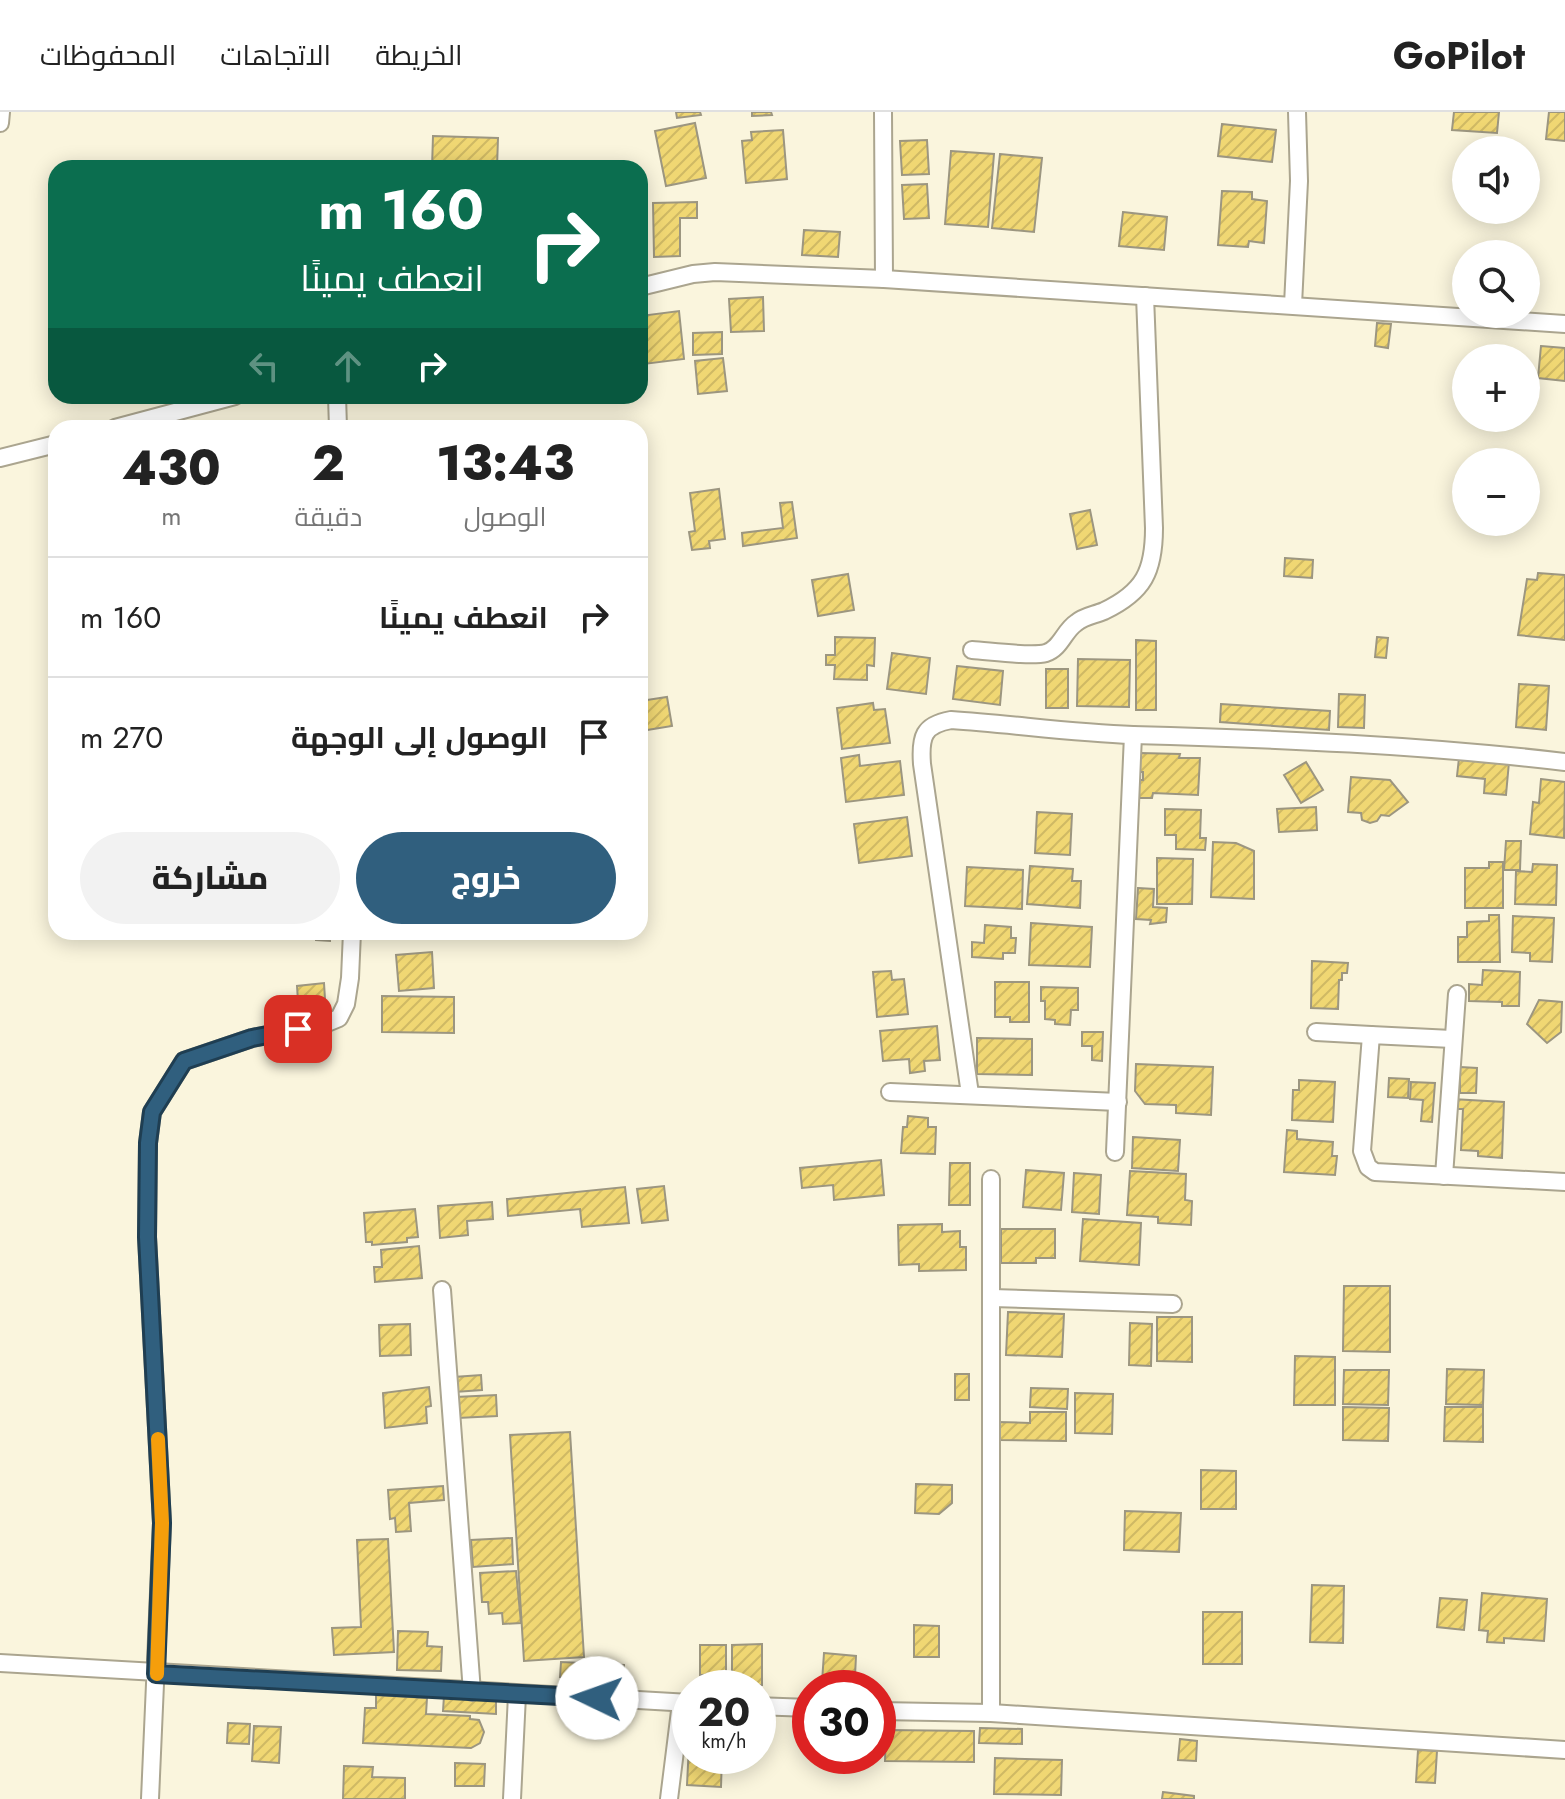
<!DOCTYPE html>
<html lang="ar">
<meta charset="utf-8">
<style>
body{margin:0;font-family:Jost,Cairo,sans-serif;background:#f2f2f2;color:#222;direction:rtl;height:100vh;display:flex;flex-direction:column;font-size:30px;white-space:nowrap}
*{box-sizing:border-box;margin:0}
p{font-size:26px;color:#767676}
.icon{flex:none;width:44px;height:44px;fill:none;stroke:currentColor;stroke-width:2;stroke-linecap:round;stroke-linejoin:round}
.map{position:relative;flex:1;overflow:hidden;direction:ltr}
.panel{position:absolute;left:48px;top:308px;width:600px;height:520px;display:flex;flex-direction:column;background:#fff;border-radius:24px;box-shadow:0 4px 20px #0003;direction:rtl}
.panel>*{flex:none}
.banner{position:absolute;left:48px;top:48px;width:600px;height:244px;border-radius:24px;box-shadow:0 4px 20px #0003;direction:rtl;background:#0b6e4f;color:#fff;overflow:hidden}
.fabs{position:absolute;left:1452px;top:24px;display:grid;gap:16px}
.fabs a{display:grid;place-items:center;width:88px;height:88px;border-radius:50%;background:#fff;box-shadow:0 4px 20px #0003;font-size:40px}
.speed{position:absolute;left:672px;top:1558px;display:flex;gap:16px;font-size:40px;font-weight:700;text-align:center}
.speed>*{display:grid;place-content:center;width:104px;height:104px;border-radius:50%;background:#fff;box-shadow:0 4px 20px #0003;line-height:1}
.speed small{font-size:20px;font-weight:400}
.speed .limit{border:12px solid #d22;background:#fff;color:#111}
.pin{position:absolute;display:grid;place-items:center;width:68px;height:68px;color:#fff;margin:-34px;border-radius:16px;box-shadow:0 4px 12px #0006}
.me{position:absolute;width:88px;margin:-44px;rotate:273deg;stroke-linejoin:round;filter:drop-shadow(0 0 6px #0008)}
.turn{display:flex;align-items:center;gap:28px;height:168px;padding:0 32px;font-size:36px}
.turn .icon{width:104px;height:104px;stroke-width:2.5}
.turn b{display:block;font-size:56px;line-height:68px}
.lanes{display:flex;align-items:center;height:76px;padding:0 32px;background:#0003;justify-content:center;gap:40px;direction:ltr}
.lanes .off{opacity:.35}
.eta{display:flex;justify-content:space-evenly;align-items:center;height:136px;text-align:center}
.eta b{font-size:48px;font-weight:800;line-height:56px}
.action{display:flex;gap:16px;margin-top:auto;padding:16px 32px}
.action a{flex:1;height:92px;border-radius:48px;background:#305f7e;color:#fff;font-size:32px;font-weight:800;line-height:92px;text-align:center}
.action a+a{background:#f2f2f2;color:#222}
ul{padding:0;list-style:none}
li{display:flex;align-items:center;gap:24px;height:120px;padding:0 32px;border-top:2px solid #e0e0e0}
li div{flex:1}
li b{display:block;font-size:30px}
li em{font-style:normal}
header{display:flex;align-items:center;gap:48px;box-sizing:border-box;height:112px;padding:0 40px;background:#fff;border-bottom:2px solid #e0e0e0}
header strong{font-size:38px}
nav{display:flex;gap:44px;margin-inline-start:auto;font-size:28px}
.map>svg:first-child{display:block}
.building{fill:url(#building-hatch);stroke:#9c9680;stroke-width:2}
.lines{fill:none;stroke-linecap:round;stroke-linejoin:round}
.minor-casing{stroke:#aba58f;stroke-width:20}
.minor{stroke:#fff;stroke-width:16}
.route-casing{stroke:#1f3e52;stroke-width:20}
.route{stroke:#305f7e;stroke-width:14}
.slow{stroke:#f59e0b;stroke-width:14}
</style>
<header>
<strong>GoPilot</strong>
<nav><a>الخريطة</a><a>الاتجاهات</a><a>المحفوظات</a></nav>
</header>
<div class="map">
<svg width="1565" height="1687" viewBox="0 0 1565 1687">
<defs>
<pattern id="building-hatch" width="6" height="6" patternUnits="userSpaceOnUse" patternTransform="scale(2)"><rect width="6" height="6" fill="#f0d773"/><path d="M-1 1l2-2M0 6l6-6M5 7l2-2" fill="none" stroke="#cfb964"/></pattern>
</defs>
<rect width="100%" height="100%" fill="#faf5dd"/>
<g class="building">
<polygon points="676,0 700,0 701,3 677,6"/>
<polygon points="752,0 771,0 772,3 752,4"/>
<polygon points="1454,0 1499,0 1497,21 1452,18"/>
<polygon points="1549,0 1565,0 1565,29 1546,27"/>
<polygon points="695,11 706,66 666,74 655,19"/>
<polygon points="1222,12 1276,18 1272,50 1218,44"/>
<polygon points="783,18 787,67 746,71 742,29 752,28 751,20"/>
<polygon points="433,24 498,26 497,56 432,56"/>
<polygon points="927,28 929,62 902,63 900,29"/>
<polygon points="951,39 994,42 988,115 945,112"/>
<polygon points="1000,42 1042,46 1034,120 992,116"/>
<polygon points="607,52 607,56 580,56 580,53"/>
<polygon points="927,72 929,106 904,107 902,73"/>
<polygon points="1222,79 1252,80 1252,87 1267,89 1264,131 1249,129 1248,135 1218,133"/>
<polygon points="697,90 697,106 680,106 680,144 654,145 653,91"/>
<polygon points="1123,100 1167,105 1164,138 1119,134"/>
<polygon points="804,118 840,120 838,145 802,143"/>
<polygon points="763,185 764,219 731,220 729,187"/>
<polygon points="679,199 684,247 644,252 640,204"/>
<polygon points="1377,211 1391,212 1388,236 1375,234"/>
<polygon points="722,220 722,242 693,243 693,221"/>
<polygon points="1541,234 1565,236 1565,269 1538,266"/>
<polygon points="723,246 727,279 698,282 695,249"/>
<polygon points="719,377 725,427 709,429 710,436 692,438 689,420 695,419 690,381"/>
<polygon points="792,390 797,426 743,434 742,421 783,416 780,391"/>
<polygon points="1090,398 1097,433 1077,437 1070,402"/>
<polygon points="1285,446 1313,448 1312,466 1284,464"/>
<polygon points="1538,461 1565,463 1565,528 1518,523 1527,467 1537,468"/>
<polygon points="848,462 854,498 818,504 812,468"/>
<polygon points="835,525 875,526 874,554 867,553 867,568 834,567 835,553 826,553 826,543 835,543"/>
<polygon points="1377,525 1388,526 1386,546 1375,545"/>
<polygon points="1136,528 1156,529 1156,598 1136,598"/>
<polygon points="892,541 930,546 926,582 887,577"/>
<polygon points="1078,547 1130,548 1129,595 1077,594"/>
<polygon points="957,554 1003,559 1000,593 953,587"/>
<rect x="1046" y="557" width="22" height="39"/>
<polygon points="1519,572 1549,574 1546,618 1516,615"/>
<polygon points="1339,582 1365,583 1364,616 1338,615"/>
<polygon points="667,585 672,614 641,619 640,589"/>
<polygon points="873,591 874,598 885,597 890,631 842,637 837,596"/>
<polygon points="1221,592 1330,599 1329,618 1220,610"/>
<polygon points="1140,641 1180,642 1179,646 1200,646 1198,683 1153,681 1152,686 1138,686 1139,668 1143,668 1143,660 1139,660"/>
<polygon points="859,643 860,654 900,649 904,683 846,690 841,646"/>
<polygon points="1459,646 1509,650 1506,683 1484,681 1485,667 1457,664"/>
<polygon points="1306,650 1323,678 1301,691 1284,663"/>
<polygon points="1351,665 1390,668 1408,690 1389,704 1381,703 1377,709 1370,711 1362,708 1361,701 1348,700"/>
<polygon points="1541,667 1565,670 1564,726 1530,722 1533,690 1539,691"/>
<polygon points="1316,695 1317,718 1279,720 1277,697"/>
<polygon points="1165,697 1201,698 1200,726 1206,726 1205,738 1176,737 1176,723 1165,723"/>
<polygon points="1037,700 1072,702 1070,743 1035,741"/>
<polygon points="907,705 912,744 859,751 854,712"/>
<polygon points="1506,729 1521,729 1520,758 1504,758"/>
<polygon points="1213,730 1236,731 1254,739 1254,787 1211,785"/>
<polygon points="1157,746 1193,747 1192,792 1157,792"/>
<polygon points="1489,750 1503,750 1503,796 1465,796 1465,756 1489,756"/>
<polygon points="1533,752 1557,753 1556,793 1515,792 1516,759 1532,760"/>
<polygon points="1030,754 1073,757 1072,769 1081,769 1080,796 1027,792"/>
<polygon points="967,755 1023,758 1022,797 965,794"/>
<polygon points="1138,776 1154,777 1153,795 1167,796 1166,810 1150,812 1151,808 1136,807"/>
<polygon points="1489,803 1499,803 1500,850 1458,850 1458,825 1467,825 1467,810 1489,809"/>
<polygon points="1513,804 1554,806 1552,850 1530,849 1530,841 1512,840"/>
<polygon points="1031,811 1092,815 1090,855 1029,853"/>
<polygon points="985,813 1011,815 1011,826 1016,826 1015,841 1003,841 1003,847 972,845 972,830 984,831"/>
<polygon points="316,820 330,820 330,829 316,828"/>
<polygon points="432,840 434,876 399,879 396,843"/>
<polygon points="1312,849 1348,851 1347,861 1342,861 1342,868 1339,868 1338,897 1311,896"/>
<polygon points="1483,858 1520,860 1519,894 1502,894 1502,890 1469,889 1469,872 1482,873"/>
<polygon points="891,859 892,868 904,867 908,902 877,905 873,860"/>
<polygon points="995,870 1029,870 1029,910 1010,910 1010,905 995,905"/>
<polygon points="324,871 325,887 298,889 297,874"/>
<polygon points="1041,875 1078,876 1078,898 1071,898 1070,913 1055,912 1055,908 1045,907 1045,889 1041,889"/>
<polygon points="382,884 454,885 454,921 382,920"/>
<polygon points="1539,888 1562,890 1561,920 1547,931 1527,912"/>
<polygon points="937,914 940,948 924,949 925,959 910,961 909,947 883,949 880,919"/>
<polygon points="1082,920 1103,920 1102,949 1092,948 1092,934 1082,934"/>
<polygon points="977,926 1032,927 1032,963 977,962"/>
<polygon points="1136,952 1213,955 1211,1003 1176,1001 1176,993 1145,992 1135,979"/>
<polygon points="1460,955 1477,956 1476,981 1460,981"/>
<polygon points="1389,966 1409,967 1408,986 1388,985"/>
<polygon points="1299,968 1335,970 1333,1010 1292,1008 1293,978 1299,978"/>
<polygon points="1411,970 1435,971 1432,1010 1421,1009 1423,988 1410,987"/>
<polygon points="1452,987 1504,990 1502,1046 1478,1044 1478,1039 1461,1038 1463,997 1451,997"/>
<polygon points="908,1004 928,1006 928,1015 936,1015 935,1042 901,1041 903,1015 907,1015"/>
<polygon points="1287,1018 1297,1019 1297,1027 1333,1030 1332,1044 1337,1044 1335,1063 1284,1060"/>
<polygon points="1133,1025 1180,1028 1178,1059 1132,1056"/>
<polygon points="881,1048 884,1083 834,1088 833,1073 802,1076 800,1056"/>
<polygon points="950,1051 970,1051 970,1093 949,1093"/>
<polygon points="1026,1058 1064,1061 1061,1098 1023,1095"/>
<polygon points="1130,1059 1186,1062 1185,1088 1192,1089 1191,1113 1158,1111 1158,1105 1127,1103"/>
<polygon points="1074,1061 1101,1063 1099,1102 1072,1100"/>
<polygon points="664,1074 668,1108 642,1111 637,1077"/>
<polygon points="625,1075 629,1111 582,1115 580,1097 508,1104 507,1087"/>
<polygon points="492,1090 493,1107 467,1109 468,1123 440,1126 438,1094"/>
<polygon points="415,1097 418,1125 407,1126 407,1130 372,1133 372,1130 366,1130 364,1101"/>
<polygon points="1083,1107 1141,1111 1139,1153 1080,1149"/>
<polygon points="942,1112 942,1120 960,1119 960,1135 966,1135 966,1158 919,1159 919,1152 899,1153 898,1113"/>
<polygon points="1001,1117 1055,1117 1055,1146 1036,1146 1036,1151 1001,1151"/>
<polygon points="419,1134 422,1166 375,1170 374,1155 382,1155 381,1138"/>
<polygon points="1344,1174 1390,1174 1390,1240 1343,1239"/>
<polygon points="1008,1200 1064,1202 1062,1245 1006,1243"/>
<polygon points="1157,1205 1192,1205 1192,1250 1157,1249"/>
<polygon points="1130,1211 1152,1212 1151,1254 1129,1253"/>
<polygon points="410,1212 411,1243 380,1244 379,1213"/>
<polygon points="1295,1244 1335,1245 1335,1293 1294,1293"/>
<polygon points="1447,1257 1484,1258 1483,1293 1446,1292"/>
<polygon points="1344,1258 1389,1258 1388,1293 1343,1292"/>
<rect x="955" y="1262" width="14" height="26"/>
<polygon points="481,1263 482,1278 455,1280 454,1265"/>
<polygon points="429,1275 431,1294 426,1295 427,1311 385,1316 383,1281"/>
<polygon points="1031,1276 1068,1277 1067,1297 1030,1295"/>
<polygon points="1075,1281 1113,1282 1112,1322 1075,1321"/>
<polygon points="496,1283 497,1304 458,1306 456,1285"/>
<polygon points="1343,1295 1389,1296 1388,1329 1343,1328"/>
<polygon points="1445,1295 1483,1295 1483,1330 1444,1329"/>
<polygon points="1030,1300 1066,1300 1066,1329 999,1328 999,1310 1030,1311"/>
<polygon points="570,1320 584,1545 524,1549 510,1323"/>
<polygon points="1201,1358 1236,1359 1236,1397 1201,1397"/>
<polygon points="916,1372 952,1373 952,1391 939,1402 915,1401"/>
<polygon points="443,1374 444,1388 409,1391 411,1419 396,1420 395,1406 390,1407 388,1378"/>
<polygon points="1125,1399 1181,1401 1179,1440 1124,1438"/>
<polygon points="512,1426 513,1452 473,1455 471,1428"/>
<polygon points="388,1427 394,1540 334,1543 332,1516 361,1515 357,1428"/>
<polygon points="516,1459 521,1511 503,1512 502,1501 489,1502 488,1490 482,1490 480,1461"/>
<polygon points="1312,1473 1344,1474 1343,1531 1310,1530"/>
<polygon points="1482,1481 1547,1487 1544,1529 1504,1526 1504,1531 1487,1530 1488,1519 1479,1518"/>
<polygon points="1440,1486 1467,1488 1464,1518 1437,1515"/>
<rect x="1203" y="1500" width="39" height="52"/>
<polygon points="914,1513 939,1514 939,1545 914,1545"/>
<polygon points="398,1519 428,1520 427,1534 442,1535 441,1559 397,1558"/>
<polygon points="762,1532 762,1573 732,1574 732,1533"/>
<polygon points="700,1533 726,1533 726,1562 700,1563"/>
<polygon points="824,1541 856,1544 855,1564 843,1563 842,1571 822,1570"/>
<polygon points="561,1550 624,1553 624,1567 560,1565"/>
<polygon points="376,1583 427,1586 426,1602 470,1604 470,1607 479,1608 484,1620 480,1631 471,1636 363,1631 365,1596 376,1596"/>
<polygon points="444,1584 496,1587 496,1602 443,1599"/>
<polygon points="228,1611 250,1612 249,1632 227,1631"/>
<polygon points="690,1613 690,1644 722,1644 721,1675 687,1673"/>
<polygon points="254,1614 281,1615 279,1651 252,1649"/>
<polygon points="980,1616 1022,1617 1022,1632 979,1631"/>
<polygon points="886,1618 974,1619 974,1650 885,1649"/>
<polygon points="1180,1627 1197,1629 1196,1649 1178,1648"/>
<polygon points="1418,1638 1437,1639 1435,1671 1416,1670"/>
<polygon points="995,1646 1062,1648 1061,1683 994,1682"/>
<polygon points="455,1651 485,1652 484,1674 455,1674"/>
<polygon points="344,1654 373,1655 372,1665 405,1666 405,1687 343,1687"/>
<polygon points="1163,1680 1194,1684 1194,1687 1162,1687"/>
</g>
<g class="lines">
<g class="minor-casing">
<g id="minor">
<polyline points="883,0 884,167"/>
<polyline points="0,11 1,0"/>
<polyline points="640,175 693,162 715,160 884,167 1565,212"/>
<polyline points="1293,193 1299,69 1297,0"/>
<polyline points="337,284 338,316"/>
<polyline points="115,316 235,284"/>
<polyline points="0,346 56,332"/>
<path d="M 972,538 C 989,539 1031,545 1046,541 C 1061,536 1064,519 1076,511 C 1084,504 1095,503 1104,499 C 1144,480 1154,459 1154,416 L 1145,184"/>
<polyline points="1316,920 1371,923"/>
<polyline points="1452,927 1371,923 1362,1039 1368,1055 1375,1060 1565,1070"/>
<polyline points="890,980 1118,990"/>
<path d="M 970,982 L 922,652 C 920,625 923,613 951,608 C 1012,612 1072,621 1133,623 C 1278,627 1422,633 1565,650"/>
<polyline points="1115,1040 1133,623"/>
<polyline points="1444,1064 1457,882"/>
<polyline points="442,1178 472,1580"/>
<polyline points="992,1186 1173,1192"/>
<polyline points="0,1551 690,1591"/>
<polyline points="758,1594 810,1596"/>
<polyline points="878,1599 991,1601 1565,1638"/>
<polyline points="991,1601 991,1067"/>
<polyline points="150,1687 162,1411 147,1125 148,1031 152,1000 184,949 252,926 322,913 339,906 346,892 350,866 352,820"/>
<polyline points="512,1687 517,1583"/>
<polyline points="669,1687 681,1591"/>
</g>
</g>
<use href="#minor" class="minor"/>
</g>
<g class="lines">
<g class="route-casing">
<polyline id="route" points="298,917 252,926 184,949 152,1000 148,1031 147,1125 162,1411 156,1562 597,1586"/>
</g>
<use href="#route" class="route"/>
<polyline class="slow" points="157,1562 162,1411 158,1327"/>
</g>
</svg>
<div class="fabs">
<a><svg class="icon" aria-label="sound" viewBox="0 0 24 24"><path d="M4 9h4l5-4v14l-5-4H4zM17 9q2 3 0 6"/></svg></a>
<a><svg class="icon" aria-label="search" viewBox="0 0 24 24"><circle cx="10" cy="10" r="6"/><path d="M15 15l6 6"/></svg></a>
<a>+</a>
<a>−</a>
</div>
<div class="speed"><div>20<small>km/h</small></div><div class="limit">30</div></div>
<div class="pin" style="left:298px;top:917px;background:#d93025"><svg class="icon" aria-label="arrive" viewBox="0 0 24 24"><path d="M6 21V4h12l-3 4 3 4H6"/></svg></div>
<svg class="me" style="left:597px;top:1586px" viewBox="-20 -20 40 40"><circle r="19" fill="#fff"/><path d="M0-13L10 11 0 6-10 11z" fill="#305f7e"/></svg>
<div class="banner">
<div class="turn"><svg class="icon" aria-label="right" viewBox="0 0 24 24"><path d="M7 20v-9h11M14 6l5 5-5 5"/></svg><div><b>160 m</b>انعطف يمينًا</div></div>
<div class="lanes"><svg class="icon off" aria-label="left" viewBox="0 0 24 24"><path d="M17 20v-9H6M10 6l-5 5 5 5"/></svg><svg class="icon off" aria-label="ahead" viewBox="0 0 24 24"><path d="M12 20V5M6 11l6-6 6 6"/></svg><svg class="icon" aria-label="right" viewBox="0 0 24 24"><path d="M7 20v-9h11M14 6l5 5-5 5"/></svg></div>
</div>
<section class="panel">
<div class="eta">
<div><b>13:43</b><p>الوصول</p></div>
<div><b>2</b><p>دقيقة</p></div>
<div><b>430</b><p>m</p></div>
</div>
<ul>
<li><svg class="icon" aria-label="right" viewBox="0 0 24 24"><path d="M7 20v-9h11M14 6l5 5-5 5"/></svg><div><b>انعطف يمينًا</b></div><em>160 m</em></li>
<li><svg class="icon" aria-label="arrive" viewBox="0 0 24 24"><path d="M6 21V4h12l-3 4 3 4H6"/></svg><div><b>الوصول إلى الوجهة</b></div><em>270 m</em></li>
</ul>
<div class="action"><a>خروج</a><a>مشاركة</a></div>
</section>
</div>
